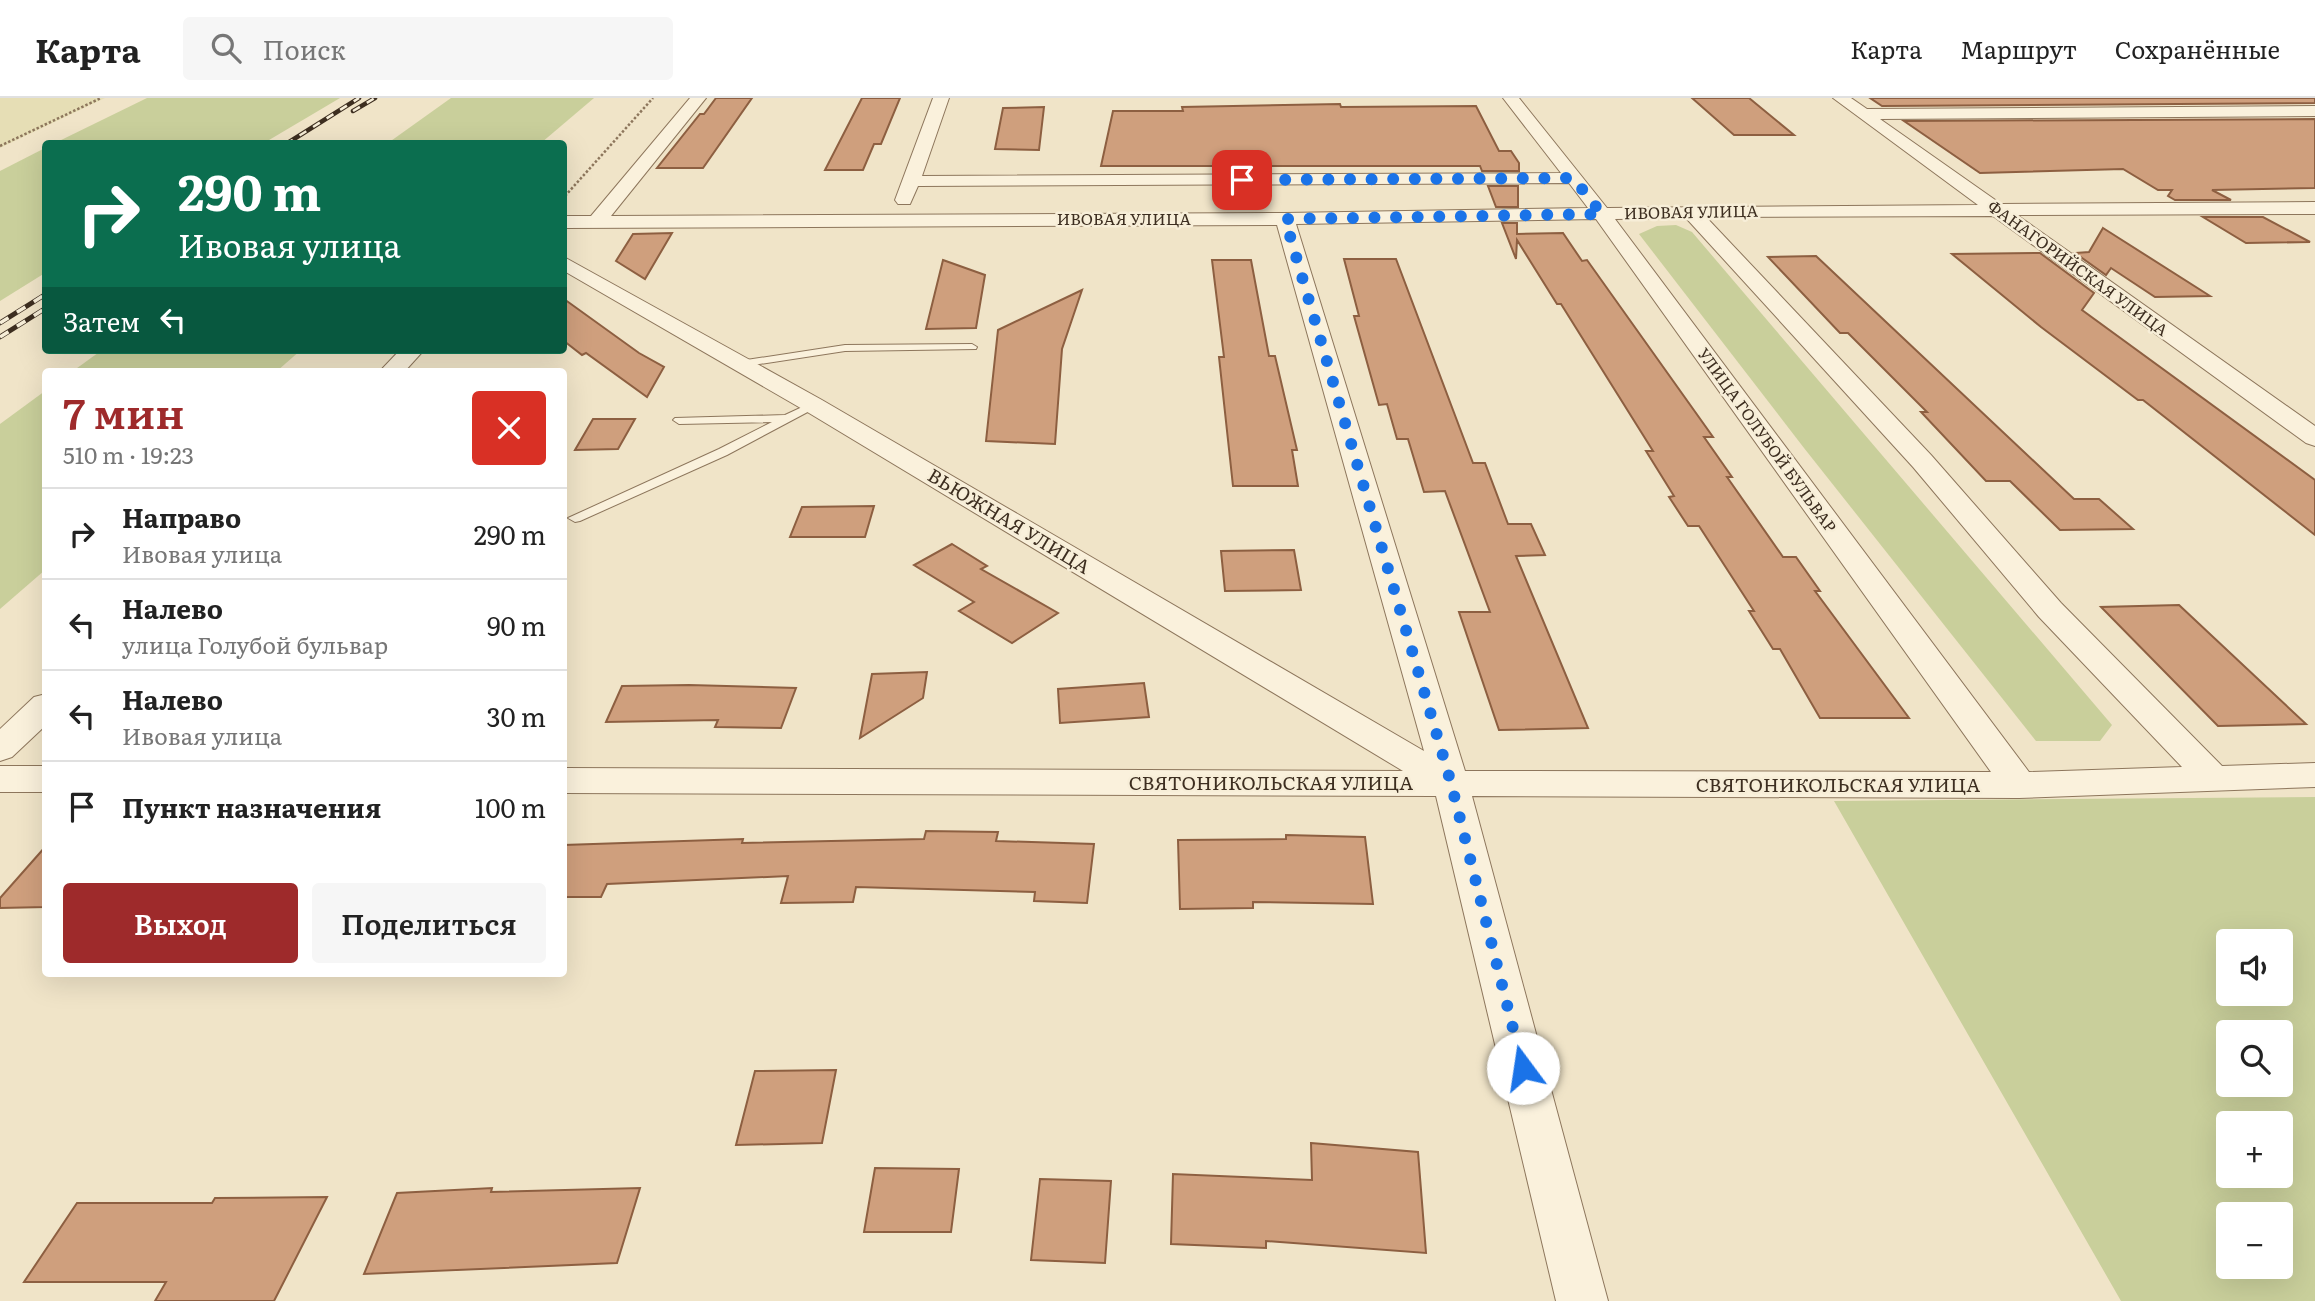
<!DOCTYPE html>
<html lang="ru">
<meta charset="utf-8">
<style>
body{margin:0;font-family:Literata,serif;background:#f6f6f6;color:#222;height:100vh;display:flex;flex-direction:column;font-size:26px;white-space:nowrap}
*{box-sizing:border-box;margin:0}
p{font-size:23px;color:#767676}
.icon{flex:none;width:38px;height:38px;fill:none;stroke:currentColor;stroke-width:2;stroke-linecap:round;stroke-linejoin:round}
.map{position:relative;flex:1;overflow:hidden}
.sheet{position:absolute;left:42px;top:270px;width:525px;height:609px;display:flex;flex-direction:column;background:#fff;border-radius:7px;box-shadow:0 7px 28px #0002}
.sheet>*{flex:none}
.guide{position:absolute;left:42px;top:42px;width:525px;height:214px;border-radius:7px;box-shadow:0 7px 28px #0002;background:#0b6e4f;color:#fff;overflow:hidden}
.controls{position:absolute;left:2216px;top:831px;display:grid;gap:14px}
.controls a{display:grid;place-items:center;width:77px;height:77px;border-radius:7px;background:#fff;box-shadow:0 7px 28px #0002;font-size:35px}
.pin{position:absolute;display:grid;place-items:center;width:60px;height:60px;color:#fff;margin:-30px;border-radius:14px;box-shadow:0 4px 10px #0006}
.me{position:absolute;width:77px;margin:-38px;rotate:346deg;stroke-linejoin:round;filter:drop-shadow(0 0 5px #0008)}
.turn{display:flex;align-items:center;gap:24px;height:147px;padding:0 21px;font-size:32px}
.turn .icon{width:91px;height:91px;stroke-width:2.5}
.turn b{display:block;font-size:49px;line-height:60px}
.then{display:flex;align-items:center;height:66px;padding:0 21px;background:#0003;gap:14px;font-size:26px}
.round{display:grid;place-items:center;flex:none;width:74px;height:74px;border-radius:7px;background:#f6f6f6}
.head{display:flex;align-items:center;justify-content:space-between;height:119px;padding:0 21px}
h1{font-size:42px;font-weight:600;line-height:52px;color:#9e2a2b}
.button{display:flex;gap:14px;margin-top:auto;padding:14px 21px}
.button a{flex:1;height:80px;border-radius:7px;background:#9e2a2b;color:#fff;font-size:28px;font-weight:600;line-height:80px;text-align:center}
.button a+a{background:#f6f6f6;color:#222}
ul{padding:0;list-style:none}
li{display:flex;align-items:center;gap:21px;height:91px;padding:0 21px;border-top:2px solid #e0e0e0}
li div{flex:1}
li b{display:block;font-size:26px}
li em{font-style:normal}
header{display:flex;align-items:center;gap:42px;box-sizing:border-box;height:98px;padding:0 35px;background:#fff;border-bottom:2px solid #e0e0e0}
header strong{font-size:33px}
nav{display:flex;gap:38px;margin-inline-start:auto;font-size:24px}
.search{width:490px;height:63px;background:#f6f6f6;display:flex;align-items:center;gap:18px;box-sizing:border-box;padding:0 24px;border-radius:7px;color:#767676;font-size:26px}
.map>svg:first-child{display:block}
.farmland{fill:#e6deb5}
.green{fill:#c9cf9b;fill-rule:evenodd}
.building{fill:#cf9f7d;stroke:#8d5f41;stroke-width:2}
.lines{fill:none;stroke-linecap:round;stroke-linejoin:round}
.service-casing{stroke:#8d765c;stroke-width:2}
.minor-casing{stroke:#8d765c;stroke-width:2}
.path{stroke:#8d765c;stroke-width:2.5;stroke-dasharray:2.5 2;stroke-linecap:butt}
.service{fill:#faf1dc;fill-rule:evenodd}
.minor{fill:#faf1dc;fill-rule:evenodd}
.rail-far1-casing{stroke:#3d2e20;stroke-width:4.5}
.rail-casing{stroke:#3d2e20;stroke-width:5}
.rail-far1{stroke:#f7eed8;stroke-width:2.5;stroke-dasharray:8;stroke-linecap:butt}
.rail{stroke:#f7eed8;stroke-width:3.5;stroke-dasharray:10;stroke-linecap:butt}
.route{stroke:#1a73e8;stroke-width:12;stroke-dasharray:0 21.6}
.labels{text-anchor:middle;stroke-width:5;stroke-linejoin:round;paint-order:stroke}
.far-street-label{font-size:16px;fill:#3d2e20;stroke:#f7eed8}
.street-label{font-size:19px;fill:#3d2e20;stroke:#f7eed8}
</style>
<header>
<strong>Карта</strong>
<div class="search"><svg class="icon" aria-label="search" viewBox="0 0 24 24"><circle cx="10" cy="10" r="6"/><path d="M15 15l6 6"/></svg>Поиск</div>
<nav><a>Карта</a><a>Маршрут</a><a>Сохранённые</a></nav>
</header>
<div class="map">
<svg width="2315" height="1203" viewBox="0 0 2315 1203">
<rect width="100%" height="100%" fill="#f0e4c8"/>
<polygon class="farmland" points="0,0 105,0 0,50"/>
<g class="green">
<polygon points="147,0 340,0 264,45 55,45"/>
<polygon points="451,0 594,0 541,45 388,45"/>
<polygon points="45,50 45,175 0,203 0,73"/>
<polygon points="1676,127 1692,134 2112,627 2100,643 2036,643 1804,350 1639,136 1657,128"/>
<polygon points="102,252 301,252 277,273 73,273"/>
<polygon points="45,293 45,472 0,511 0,326"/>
<path d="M 2315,699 L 2315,1203 L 2121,1203 L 1834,703 ZM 2228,844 L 2280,844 L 2280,896 L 2228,896 ZM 2280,934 L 2280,987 L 2228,987 L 2228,934 ZM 2228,1026 L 2280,1026 L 2280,1078 L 2228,1078 ZM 2280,1116 L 2280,1169 L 2228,1169 L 2228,1116 Z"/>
</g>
<g class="building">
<polygon points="716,0 752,0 703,70 657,70 700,16 704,16"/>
<polygon points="862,0 900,0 881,46 874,46 863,72 825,72"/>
<polygon points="1692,0 1749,0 1794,37 1734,37"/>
<polygon points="1870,0 2315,0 2315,5 1882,8"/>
<polygon points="1340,6 1341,9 1476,8 1499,53 1511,53 1519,65 1519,73 1482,73 1480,68 1101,68 1113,13 1183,13 1182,9"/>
<polygon points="1044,9 1039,52 995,51 1003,10"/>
<polygon points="2315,21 2315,90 2212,92 2231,102 2175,102 2168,98 2172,92 2158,92 2123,71 1980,75 1904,23"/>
<polygon points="1488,88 1518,88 1518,109 1496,109"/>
<polygon points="2203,119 2263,119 2310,144 2246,145"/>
<polygon points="1502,125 1517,125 1517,136 1563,135 1582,163 1587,162 1713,339 1704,339 1732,379 1727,379 1783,459 1796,459 1820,493 1815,493 1909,620 1820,620 1780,551 1773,551 1749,513 1754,513 1699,428 1688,428 1669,399 1674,398 1646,353 1653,353 1561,206 1557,206 1517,142 1516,161"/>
<polygon points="2103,130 2210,198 2155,199 2111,170 2106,177 2075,155 2089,154"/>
<polygon points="672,135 645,181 616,163 633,136"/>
<polygon points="2040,155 2094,195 2082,212 2315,382 2315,437 2143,302 2138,302 2041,229 1952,156"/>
<polygon points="1816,158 2074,401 2099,401 2133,431 2060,432 2010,383 1986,383 1921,314 1927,314 1848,235 1840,235 1768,159"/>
<polygon points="1344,161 1396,161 1473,365 1485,365 1508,426 1531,426 1545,457 1516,458 1588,630 1499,632 1459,514 1490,514 1445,393 1424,394 1408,341 1397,341 1387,306 1379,307 1354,218 1359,218"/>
<polygon points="943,162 985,177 976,230 926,231"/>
<polygon points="1212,162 1251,162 1269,258 1275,258 1297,352 1292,352 1298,388 1233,388 1219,259 1224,259"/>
<polygon points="1082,192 1062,251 1055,346 986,343 998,232"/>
<polygon points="564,201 639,255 664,269 647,299 586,255 582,257 564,243"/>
<polygon points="593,321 635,321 618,351 575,352"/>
<polygon points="874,408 865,439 790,439 802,409"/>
<polygon points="952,446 987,468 981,471 1058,515 1012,545 959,513 974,504 914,467"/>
<polygon points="1294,452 1301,492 1225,493 1221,453"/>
<polygon points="2179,507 2259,582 2306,626 2218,628 2101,509"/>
<polygon points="927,574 923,600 860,640 872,576"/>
<polygon points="1144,585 1149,619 1060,625 1058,591"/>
<polygon points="622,588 689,587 796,590 781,630 715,629 718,622 606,624"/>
<polygon points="926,733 998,734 996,743 1094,746 1087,805 1034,803 1035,794 856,789 853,804 781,805 788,778 607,786 601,799 564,799 564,747 743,741 742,745 924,741"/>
<polygon points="1286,737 1365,739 1373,806 1253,804 1253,810 1180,811 1178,742 1286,741"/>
<polygon points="46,748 46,809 0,810 0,800"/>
<polygon points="836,972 822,1045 736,1047 755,973"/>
<polygon points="1311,1045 1418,1054 1426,1155 1266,1143 1266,1150 1171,1146 1173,1076 1312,1082"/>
<polygon points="875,1070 959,1071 951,1134 864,1134"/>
<polygon points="1040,1081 1111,1083 1105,1165 1031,1162"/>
<polygon points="492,1090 491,1094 640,1090 617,1165 364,1176 397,1095"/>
<polygon points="327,1099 274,1203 155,1203 166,1184 24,1184 77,1105 212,1105 215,1100"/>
</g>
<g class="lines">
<g class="service-casing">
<g id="service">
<polygon points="972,246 977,249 976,251 845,253 740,269 735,266 740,263 845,247"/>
<polygon points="813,304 819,307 817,309 727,357 580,423 575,424 568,420 719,351 772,324 679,326 673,322 675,320 785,317"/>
</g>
</g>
<g class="minor-casing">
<g id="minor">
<path d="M 690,0 L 706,0 L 611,118 L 1285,115 L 1588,110 L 1569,85 L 918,88 L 910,106 L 898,106 L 895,102 L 933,0 L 949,0 L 922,78 L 1561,75 L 1503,0 L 1519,0 L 1607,110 L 1978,107 L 1833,0 L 1851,0 L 1867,11 L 2315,8 L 2315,18 L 1880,21 L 2001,106 L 2315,104 L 2315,116 L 2017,117 L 2315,328 L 2315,348 L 2306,345 L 1993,118 L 1706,119 L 1931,357 L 2061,505 L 2222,668 L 2315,665 L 2315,689 L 2019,700 L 1472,698 L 1608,1203 L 1556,1203 L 1436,698 L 564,695 L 564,670 L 1403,673 L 804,312 L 564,173 L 564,159 L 822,302 L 1424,653 L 1277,127 L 564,130 L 564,118 L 591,118 ZM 1686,120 L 1913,369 L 2039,519 L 2182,669 L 2029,674 L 1615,121 ZM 1596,121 L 1991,674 L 1465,673 L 1296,126 Z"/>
<polygon points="400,252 424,252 405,273 380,273"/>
<polygon points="46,596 46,627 12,659 0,663 0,631 34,599"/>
<rect x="0" y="668" width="46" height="26"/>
</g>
</g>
<g class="path">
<polyline points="0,48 101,0"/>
<polyline points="565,98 653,0"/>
</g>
<use href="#service" class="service"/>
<use href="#minor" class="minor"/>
<g class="rail-far1-casing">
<g id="rail-far1">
<polyline points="353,13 375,0"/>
<polyline points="286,46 359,0"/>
</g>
</g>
<g class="rail-casing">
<g id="rail">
<polyline points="0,225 46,196"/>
<polyline points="0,239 46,210"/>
</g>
</g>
<use href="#rail-far1" class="rail-far1"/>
<use href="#rail" class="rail"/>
</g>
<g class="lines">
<polyline class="route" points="1242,82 1573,80 1602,116 1285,121 1451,685 1523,970"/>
</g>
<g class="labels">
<g class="far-street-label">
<text transform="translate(1691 114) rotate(-1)" y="6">ИВОВАЯ УЛИЦА</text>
<text x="1124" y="127">ИВОВАЯ УЛИЦА</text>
<text transform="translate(2078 170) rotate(36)" y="6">ФАНАГОРИЙСКАЯ УЛИЦА</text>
<text transform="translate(1767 342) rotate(54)" y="6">УЛИЦА ГОЛУБОЙ БУЛЬВАР</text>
</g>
<g class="street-label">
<text transform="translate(1009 423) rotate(31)" y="7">ВЬЮЖНАЯ УЛИЦА</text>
<text x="1271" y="692">СВЯТОНИКОЛЬСКАЯ УЛИЦА</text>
<text x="1838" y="694">СВЯТОНИКОЛЬСКАЯ УЛИЦА</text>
</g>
</g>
</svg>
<div class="controls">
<a><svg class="icon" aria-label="sound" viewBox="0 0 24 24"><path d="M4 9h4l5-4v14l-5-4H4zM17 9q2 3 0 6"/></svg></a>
<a><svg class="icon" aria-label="search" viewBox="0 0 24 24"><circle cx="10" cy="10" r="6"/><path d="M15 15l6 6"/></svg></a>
<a>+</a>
<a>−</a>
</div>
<div class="pin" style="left:1242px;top:82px;background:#d93025"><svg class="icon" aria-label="arrive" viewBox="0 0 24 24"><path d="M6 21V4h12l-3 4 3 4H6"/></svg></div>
<svg class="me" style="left:1523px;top:970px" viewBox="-20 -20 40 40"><circle r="19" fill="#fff"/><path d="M0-13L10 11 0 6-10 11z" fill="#1a73e8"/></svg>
<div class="guide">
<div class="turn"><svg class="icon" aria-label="right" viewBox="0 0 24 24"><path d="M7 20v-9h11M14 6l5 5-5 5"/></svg><div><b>290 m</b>Ивовая улица</div></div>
<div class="then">Затем<svg class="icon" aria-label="left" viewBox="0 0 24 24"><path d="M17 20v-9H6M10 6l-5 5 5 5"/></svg></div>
</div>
<section class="sheet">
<div class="head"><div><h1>7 мин</h1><p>510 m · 19:23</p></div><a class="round" style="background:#d93025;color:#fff"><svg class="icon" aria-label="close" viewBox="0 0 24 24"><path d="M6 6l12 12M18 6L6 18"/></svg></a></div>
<ul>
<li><svg class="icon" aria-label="right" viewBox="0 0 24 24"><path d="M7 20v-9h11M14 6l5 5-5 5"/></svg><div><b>Направо</b><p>Ивовая улица</p></div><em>290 m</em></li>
<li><svg class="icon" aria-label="left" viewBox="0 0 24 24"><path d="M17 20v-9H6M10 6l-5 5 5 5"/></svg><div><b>Налево</b><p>улица Голубой бульвар</p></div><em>90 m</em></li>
<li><svg class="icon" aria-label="left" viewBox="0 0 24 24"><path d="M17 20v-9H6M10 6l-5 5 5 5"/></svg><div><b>Налево</b><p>Ивовая улица</p></div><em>30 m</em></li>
<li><svg class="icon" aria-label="arrive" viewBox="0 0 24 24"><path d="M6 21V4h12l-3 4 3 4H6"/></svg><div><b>Пункт назначения</b></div><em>100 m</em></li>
</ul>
<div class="button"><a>Выход</a><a>Поделиться</a></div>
</section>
</div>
